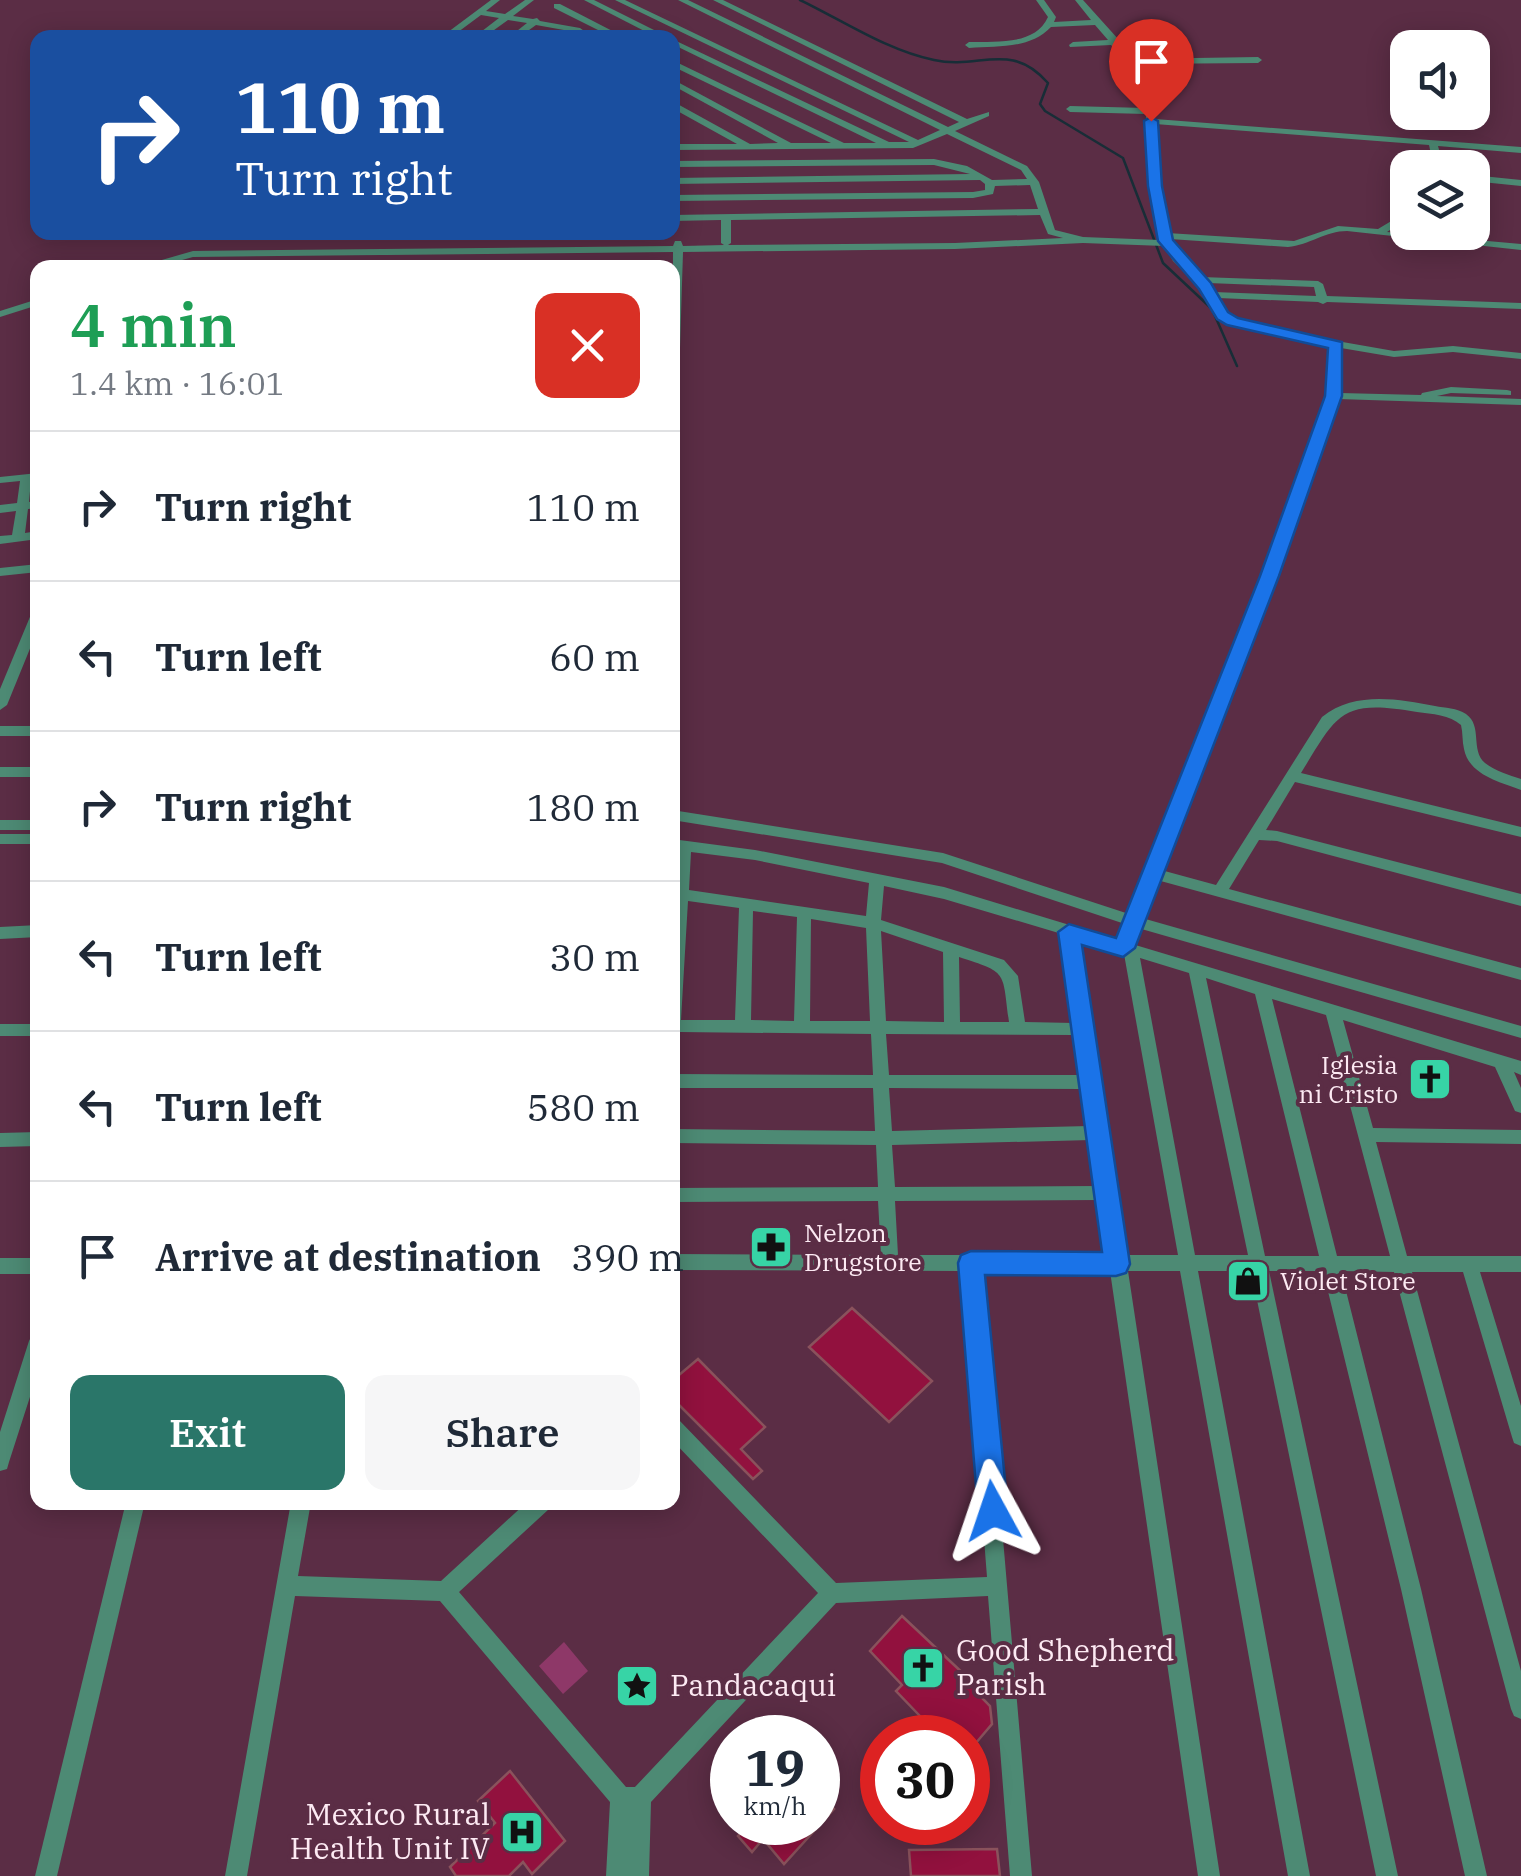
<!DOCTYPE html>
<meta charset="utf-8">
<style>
body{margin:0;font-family:"IBM Plex Serif",serif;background:#f6f6f7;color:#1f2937;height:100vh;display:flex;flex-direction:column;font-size:38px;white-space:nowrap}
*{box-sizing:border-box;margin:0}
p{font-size:32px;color:#747a83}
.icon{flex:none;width:55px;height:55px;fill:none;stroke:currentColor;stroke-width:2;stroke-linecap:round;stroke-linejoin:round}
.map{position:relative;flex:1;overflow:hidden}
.side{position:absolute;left:30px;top:260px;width:650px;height:1250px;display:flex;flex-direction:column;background:#fff;border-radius:20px;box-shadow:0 5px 25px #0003}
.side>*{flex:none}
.guide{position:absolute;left:30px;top:30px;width:650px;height:210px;border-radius:20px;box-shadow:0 5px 25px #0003;background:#1a4fa0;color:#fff;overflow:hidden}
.buttons{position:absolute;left:1390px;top:30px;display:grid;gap:20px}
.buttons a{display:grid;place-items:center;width:100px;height:100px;border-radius:20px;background:#fff;box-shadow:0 5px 25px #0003;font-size:50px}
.speed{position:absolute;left:710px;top:1715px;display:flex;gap:20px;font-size:50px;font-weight:700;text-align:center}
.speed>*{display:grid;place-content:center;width:130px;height:130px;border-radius:50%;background:#fff;box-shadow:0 5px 25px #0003;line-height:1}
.speed small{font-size:25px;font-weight:400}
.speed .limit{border:15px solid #d22;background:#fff;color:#111}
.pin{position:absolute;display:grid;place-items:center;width:85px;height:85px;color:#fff;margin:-102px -42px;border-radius:50% 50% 50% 0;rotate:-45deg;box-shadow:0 0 10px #0007}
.pin .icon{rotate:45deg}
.me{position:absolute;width:110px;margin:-55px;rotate:355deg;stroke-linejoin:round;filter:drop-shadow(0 0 8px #0008)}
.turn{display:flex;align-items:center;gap:35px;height:210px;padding:0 40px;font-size:45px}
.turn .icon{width:130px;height:130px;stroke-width:2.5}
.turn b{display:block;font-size:70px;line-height:85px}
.round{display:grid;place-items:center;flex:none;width:105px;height:105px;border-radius:20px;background:#f6f6f7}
.overview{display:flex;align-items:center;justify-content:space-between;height:170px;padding:0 40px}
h1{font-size:60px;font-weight:600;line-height:75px;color:#1e9e55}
.button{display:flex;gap:20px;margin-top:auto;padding:20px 40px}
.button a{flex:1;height:115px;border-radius:20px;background:#2a7669;color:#fff;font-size:40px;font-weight:600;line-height:115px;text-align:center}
.button a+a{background:#f6f6f7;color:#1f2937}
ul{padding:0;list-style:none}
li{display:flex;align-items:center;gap:30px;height:150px;padding:0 40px;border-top:2px solid #e0e1e3}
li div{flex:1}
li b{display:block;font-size:38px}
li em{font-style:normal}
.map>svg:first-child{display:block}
.green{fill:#8e3868}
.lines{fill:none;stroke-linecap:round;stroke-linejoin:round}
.stream{stroke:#182d37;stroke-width:2.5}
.building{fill:#92113e;stroke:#8a525c;stroke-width:2.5}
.minor{fill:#4d8a74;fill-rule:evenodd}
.route{fill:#1a73e8;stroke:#114b97;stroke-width:2.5}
.labels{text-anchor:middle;stroke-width:8;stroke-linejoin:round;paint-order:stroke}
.poi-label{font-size:25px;fill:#fdeaf3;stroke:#5b2d45;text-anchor:start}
.near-poi-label{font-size:30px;fill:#fdeaf3;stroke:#5b2d45;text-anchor:start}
</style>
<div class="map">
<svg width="1521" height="1876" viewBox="0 0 1521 1876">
<rect width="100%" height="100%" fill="#5b2d45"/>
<polygon class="green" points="564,1642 588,1671 563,1694 539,1666"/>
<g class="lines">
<path class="stream" d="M 800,0 C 842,20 888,51 934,60 C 980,70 1010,40 1048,83 L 1040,104 L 1045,111 L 1123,158 L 1163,263 L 1212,309 L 1237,366"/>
</g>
<g class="building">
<polygon points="852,1308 932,1381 889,1422 809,1347"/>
<polygon points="698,1359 765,1427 741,1449 762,1471 753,1479 673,1399 673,1380"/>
<polygon points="902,1616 985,1694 982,1698 990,1706 992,1724 975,1744 968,1737 955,1738 950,1732 941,1738 896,1691 902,1685 870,1651"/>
<polygon points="510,1771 565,1841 532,1874 523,1862 509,1876 456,1876 450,1867 495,1823 478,1801"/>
<polygon points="818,1791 834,1809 784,1864 763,1839 752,1852 738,1836 741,1833 732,1822 818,1822"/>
<polygon points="997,1849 1000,1876 911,1876 909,1850"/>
</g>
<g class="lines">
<g class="minor">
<polygon points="491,0 500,0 486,11 505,14 525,0 534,0 513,16 533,19 537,18 540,21 580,28 594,38 583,38 575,32 536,25 518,38 508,38 527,23 508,20 483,38 473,38 499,18 481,15 450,38 440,38"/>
<polygon points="584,0 594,0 670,38 658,38"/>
<path d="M 615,0 L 625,0 L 918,140 L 940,130 L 678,0 L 688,0 L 948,127 L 959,122 L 713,0 L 723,0 L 967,119 L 989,112 L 989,116 L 955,131 L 1027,166 L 1039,182 L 1055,230 L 1083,237 L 1160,240 L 1150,186 L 1146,114 L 1070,112 L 1066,109 L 1070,106 L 1145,108 L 1144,84 L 1111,45 L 1070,47 L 1069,45 L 1073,42 L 1108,40 L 1095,25 L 1051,27 C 1030,49 998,46 969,48 L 965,45 L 969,42 C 996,41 1035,46 1048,17 L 1036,0 L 1044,0 L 1056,17 L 1054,22 L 1091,20 L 1075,0 L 1083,0 L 1119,40 L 1132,59 L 1258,57 L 1262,60 L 1258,63 L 1136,64 L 1152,84 L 1155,119 L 1521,147 L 1521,153 L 1438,146 L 1444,168 L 1434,168 L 1429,145 L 1155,124 L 1160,186 L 1167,233 L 1294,241 L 1338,226 L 1378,229 L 1398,217 L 1403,195 L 1408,192 L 1408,218 L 1387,232 L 1521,244 L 1521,250 L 1347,231 C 1326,231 1309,245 1288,247 L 1170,239 L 1181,257 L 1201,277 L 1318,281 L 1323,284 L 1327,296 L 1521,303 L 1521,309 L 1327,302 L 1323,304 L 1318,302 L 1218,298 L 1226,313 L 1245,323 L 1274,330 L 1394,351 L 1453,346 L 1521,353 L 1521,359 L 1453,352 L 1394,357 L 1341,348 L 1340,393 L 1421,395 L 1422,393 L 1451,387 L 1507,390 L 1511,391 L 1511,395 L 1451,393 L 1437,396 L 1521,399 L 1521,405 L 1338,399 L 1275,576 L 1161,870 L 1216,885 L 1322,717 C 1355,691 1397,699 1435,706 C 1445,708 1457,708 1466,714 C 1483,726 1470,750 1485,763 C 1495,771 1509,775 1521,779 L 1521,790 C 1500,782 1469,775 1464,749 C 1462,741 1463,733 1461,725 C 1450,715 1432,714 1417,712 C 1341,699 1338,713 1301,773 L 1521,827 L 1521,837 L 1295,782 L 1266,830 L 1277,831 L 1521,894 L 1521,906 L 1277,841 L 1259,840 L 1229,889 L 1521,968 L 1521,980 L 1157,880 L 1142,918 L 1521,1026 L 1521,1038 L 1138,928 L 1132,944 L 1521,1061 L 1521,1075 L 1514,1072 L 1521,1088 L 1521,1113 L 1515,1111 L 1495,1067 L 1343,1020 L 1373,1128 L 1521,1130 L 1521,1144 L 1376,1142 L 1407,1256 L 1521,1256 L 1521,1272 L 1480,1272 L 1521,1406 L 1521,1446 L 1514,1443 L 1512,1437 L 1463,1272 L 1412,1272 L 1521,1671 L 1521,1719 L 1514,1716 L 1511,1709 L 1394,1272 L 1341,1271 L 1421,1589 L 1487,1876 L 1465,1876 L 1401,1589 L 1323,1271 L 1269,1271 L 1398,1876 L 1376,1876 L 1251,1271 L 1198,1271 L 1310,1876 L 1288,1876 L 1180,1271 L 1128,1271 L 1220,1876 L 1198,1876 L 1110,1271 L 980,1271 L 1032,1876 L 1010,1876 L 988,1596 L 836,1603 L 651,1802 L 649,1876 L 606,1876 L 610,1802 L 440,1601 L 295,1596 L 247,1876 L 225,1876 L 291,1502 L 311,1502 L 298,1576 L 441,1581 L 527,1502 L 551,1502 L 549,1509 L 459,1592 L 626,1787 L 635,1787 L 818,1593 L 672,1440 L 672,1417 L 679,1420 L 836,1583 L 987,1577 L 963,1271 L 672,1270 L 672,1254 L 881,1255 L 878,1201 L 672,1202 L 672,1188 L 878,1187 L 876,1145 L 672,1143 L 672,1129 L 875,1131 L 873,1088 L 672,1088 L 672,1074 L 873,1075 L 871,1034 L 680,1032 L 678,1043 L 672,1044 L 673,894 L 677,850 L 672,849 L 672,839 L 755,850 L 944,887 L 1119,940 L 1125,924 L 942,863 L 672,820 L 672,810 L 943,853 L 1129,914 L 1263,576 L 1329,396 L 1331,346 L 1237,327 L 1218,317 L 1202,289 L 1173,261 L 1164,246 L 1083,243 L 955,249 L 683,252 L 678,412 L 672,415 L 673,252 L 193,257 L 153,268 L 134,268 L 193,251 L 673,246 L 675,241 L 681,241 L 683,246 L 724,245 L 721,243 L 721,220 L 672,221 L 672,215 L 1038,209 L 1030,185 L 995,186 L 993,194 L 973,198 L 672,201 L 672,195 L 973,192 L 985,190 L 985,184 L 980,180 L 672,184 L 672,178 L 970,174 L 934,165 L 672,167 L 672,161 L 934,159 L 967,166 L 992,180 L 1027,179 L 1021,170 L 947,134 L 913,148 L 672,150 L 672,144 L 737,144 L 672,108 L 672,101 L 750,144 L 778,143 L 672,85 L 672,79 L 791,143 L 831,143 L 672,66 L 672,60 L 844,143 L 876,143 L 672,44 L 672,39 L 889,142 L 909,142 ZM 1040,215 L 1048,234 L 1063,238 L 955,243 L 728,245 L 731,243 L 731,220 ZM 1208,283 L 1314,287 L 1316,296 L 1214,292 ZM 691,852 L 755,860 L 869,883 L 866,916 L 689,890 ZM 884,886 L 944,899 L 1062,934 L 1074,1023 L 1025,1022 L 1018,976 L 1004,960 L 881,920 ZM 688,901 L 739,908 L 735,1020 L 681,1020 ZM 753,911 L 797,917 L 794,1021 L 751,1020 ZM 811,919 L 866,928 L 870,1021 L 810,1021 ZM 881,931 L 943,952 L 944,1022 L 886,1021 ZM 1077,939 L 1124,954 L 1178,1255 L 1126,1255 ZM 959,957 C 1009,973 1002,971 1009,1022 L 960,1022 ZM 1140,958 L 1189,973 L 1248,1255 L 1195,1255 ZM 1206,978 L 1255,994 L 1319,1256 L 1265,1256 ZM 1272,999 L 1326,1015 L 1390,1256 L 1337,1256 ZM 886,1034 L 1076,1035 L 1082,1075 L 889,1075 ZM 889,1088 L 1084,1089 L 1089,1126 L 892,1131 ZM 1091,1140 L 1098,1186 L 895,1187 L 892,1145 ZM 1100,1200 L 1108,1255 L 898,1255 L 895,1201 Z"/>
<polygon points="554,4 560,4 626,38 614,38 554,8"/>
<polygon points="1472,175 1521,180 1521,186 1472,181"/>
<polygon points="38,299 38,305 0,317 0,311"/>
<polygon points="38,473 38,480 31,480 29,502 38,500 38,508 28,509 25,533 38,531 38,539 0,544 0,536 12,535 16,511 0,513 0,505 17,503 20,481 0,483 0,477"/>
<polygon points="38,564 38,572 0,576 0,568"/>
<polygon points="38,608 38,629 7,705 0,710 0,689 32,612"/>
<rect x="0" y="726" width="38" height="10"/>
<rect x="0" y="767" width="38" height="10"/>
<rect x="0" y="820" width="38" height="10"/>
<rect x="0" y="834" width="38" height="10"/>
<polygon points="38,925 38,937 0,939 0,927"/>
<rect x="0" y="1024" width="38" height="12"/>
<polygon points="38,1132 38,1146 0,1147 0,1133"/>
<rect x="0" y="1258" width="38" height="16"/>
<polygon points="38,1333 38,1372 9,1462 7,1469 0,1471 0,1432 29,1341 32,1335"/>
<polygon points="126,1502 145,1502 57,1876 35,1876"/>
</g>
</g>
<polygon class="route" points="1151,117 1158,121 1162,186 1173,240 1211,283 1228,312 1238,318 1342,342 1342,396 1279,576 1135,948 1123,957 1082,945 1130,1264 1126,1273 1116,1276 985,1275 1008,1511 1003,1521 993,1526 983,1521 978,1511 958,1263 961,1255 971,1251 1102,1252 1058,932 1069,924 1116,938 1260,576 1325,396 1328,348 1227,325 1217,319 1199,289 1158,241 1148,186 1144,121"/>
<defs>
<g id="church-square" transform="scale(2.25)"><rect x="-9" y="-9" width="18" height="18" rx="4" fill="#37d4a6" stroke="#5b2d45"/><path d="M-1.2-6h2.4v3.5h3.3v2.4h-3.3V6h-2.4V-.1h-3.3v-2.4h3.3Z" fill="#111"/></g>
<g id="pharmacy-square" transform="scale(2.25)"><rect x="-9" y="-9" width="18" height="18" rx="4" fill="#37d4a6" stroke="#5b2d45"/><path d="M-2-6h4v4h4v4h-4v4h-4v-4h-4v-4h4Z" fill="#111"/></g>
<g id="shop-square" transform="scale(2.25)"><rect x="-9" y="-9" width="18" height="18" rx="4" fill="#37d4a6" stroke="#5b2d45"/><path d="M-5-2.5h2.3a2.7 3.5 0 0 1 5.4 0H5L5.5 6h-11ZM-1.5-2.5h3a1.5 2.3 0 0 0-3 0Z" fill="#111"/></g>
<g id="sight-square" transform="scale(2.25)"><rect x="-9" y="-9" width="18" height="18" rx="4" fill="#37d4a6" stroke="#5b2d45"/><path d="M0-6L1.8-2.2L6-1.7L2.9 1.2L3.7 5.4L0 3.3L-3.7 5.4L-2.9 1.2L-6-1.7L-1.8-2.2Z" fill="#111"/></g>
<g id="hospital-square" transform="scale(2.25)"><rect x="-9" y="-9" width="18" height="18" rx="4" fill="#37d4a6" stroke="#5b2d45"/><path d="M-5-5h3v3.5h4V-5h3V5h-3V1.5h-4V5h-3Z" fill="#111"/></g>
</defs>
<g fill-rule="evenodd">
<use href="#church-square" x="1430" y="1079"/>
<use href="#pharmacy-square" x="771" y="1247"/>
<use href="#shop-square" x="1248" y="1281"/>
<use href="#church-square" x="923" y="1668"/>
<use href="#sight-square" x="637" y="1686"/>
<use href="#hospital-square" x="522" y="1832"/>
</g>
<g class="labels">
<g class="poi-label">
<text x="1398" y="1074" text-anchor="end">Iglesia<tspan x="1398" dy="29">ni Cristo</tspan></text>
<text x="804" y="1242">Nelzon<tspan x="804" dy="29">Drugstore</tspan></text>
<text x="1280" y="1290">Violet Store</text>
</g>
<g class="near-poi-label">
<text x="956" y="1661">Good Shepherd<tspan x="956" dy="34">Parish</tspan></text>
<text x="670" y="1696">Pandacaqui</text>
<text x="490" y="1825" text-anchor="end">Mexico Rural<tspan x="490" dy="34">Health Unit IV</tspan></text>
</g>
</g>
</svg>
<div class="buttons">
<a><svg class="icon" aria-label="sound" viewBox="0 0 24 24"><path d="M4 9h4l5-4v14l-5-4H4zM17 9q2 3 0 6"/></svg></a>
<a><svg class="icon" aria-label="layers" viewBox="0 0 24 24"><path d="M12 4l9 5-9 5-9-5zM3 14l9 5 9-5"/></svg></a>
</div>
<div class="speed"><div>19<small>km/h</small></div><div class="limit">30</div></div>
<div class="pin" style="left:1151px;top:121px;background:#d93025"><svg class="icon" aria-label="arrive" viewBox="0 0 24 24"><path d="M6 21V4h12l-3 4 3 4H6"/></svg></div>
<svg class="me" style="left:993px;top:1511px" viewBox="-20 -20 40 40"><path d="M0-17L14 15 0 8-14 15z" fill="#1a73e8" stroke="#fff" stroke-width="4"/></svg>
<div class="guide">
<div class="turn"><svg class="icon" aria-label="right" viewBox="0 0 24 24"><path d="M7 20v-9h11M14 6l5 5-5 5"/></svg><div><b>110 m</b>Turn right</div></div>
</div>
<section class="side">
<div class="overview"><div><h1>4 min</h1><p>1.4 km · 16:01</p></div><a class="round" style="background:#d93025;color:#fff"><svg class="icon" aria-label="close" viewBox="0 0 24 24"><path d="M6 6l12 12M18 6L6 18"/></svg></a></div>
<ul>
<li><svg class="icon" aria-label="right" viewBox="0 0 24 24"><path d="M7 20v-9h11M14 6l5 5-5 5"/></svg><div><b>Turn right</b></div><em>110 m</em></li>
<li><svg class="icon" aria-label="left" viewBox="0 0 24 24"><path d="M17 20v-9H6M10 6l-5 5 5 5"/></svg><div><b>Turn left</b></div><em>60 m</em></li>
<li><svg class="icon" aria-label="right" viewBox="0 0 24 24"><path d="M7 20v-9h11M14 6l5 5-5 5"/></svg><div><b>Turn right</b></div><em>180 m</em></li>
<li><svg class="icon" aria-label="left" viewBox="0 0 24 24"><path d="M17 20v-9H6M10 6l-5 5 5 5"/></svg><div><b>Turn left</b></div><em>30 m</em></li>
<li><svg class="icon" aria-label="left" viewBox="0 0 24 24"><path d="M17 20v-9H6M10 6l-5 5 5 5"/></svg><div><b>Turn left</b></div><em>580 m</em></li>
<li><svg class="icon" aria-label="arrive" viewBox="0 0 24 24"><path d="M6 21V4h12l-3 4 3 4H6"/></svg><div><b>Arrive at destination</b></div><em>390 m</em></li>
</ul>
<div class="button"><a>Exit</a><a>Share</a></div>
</section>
</div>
